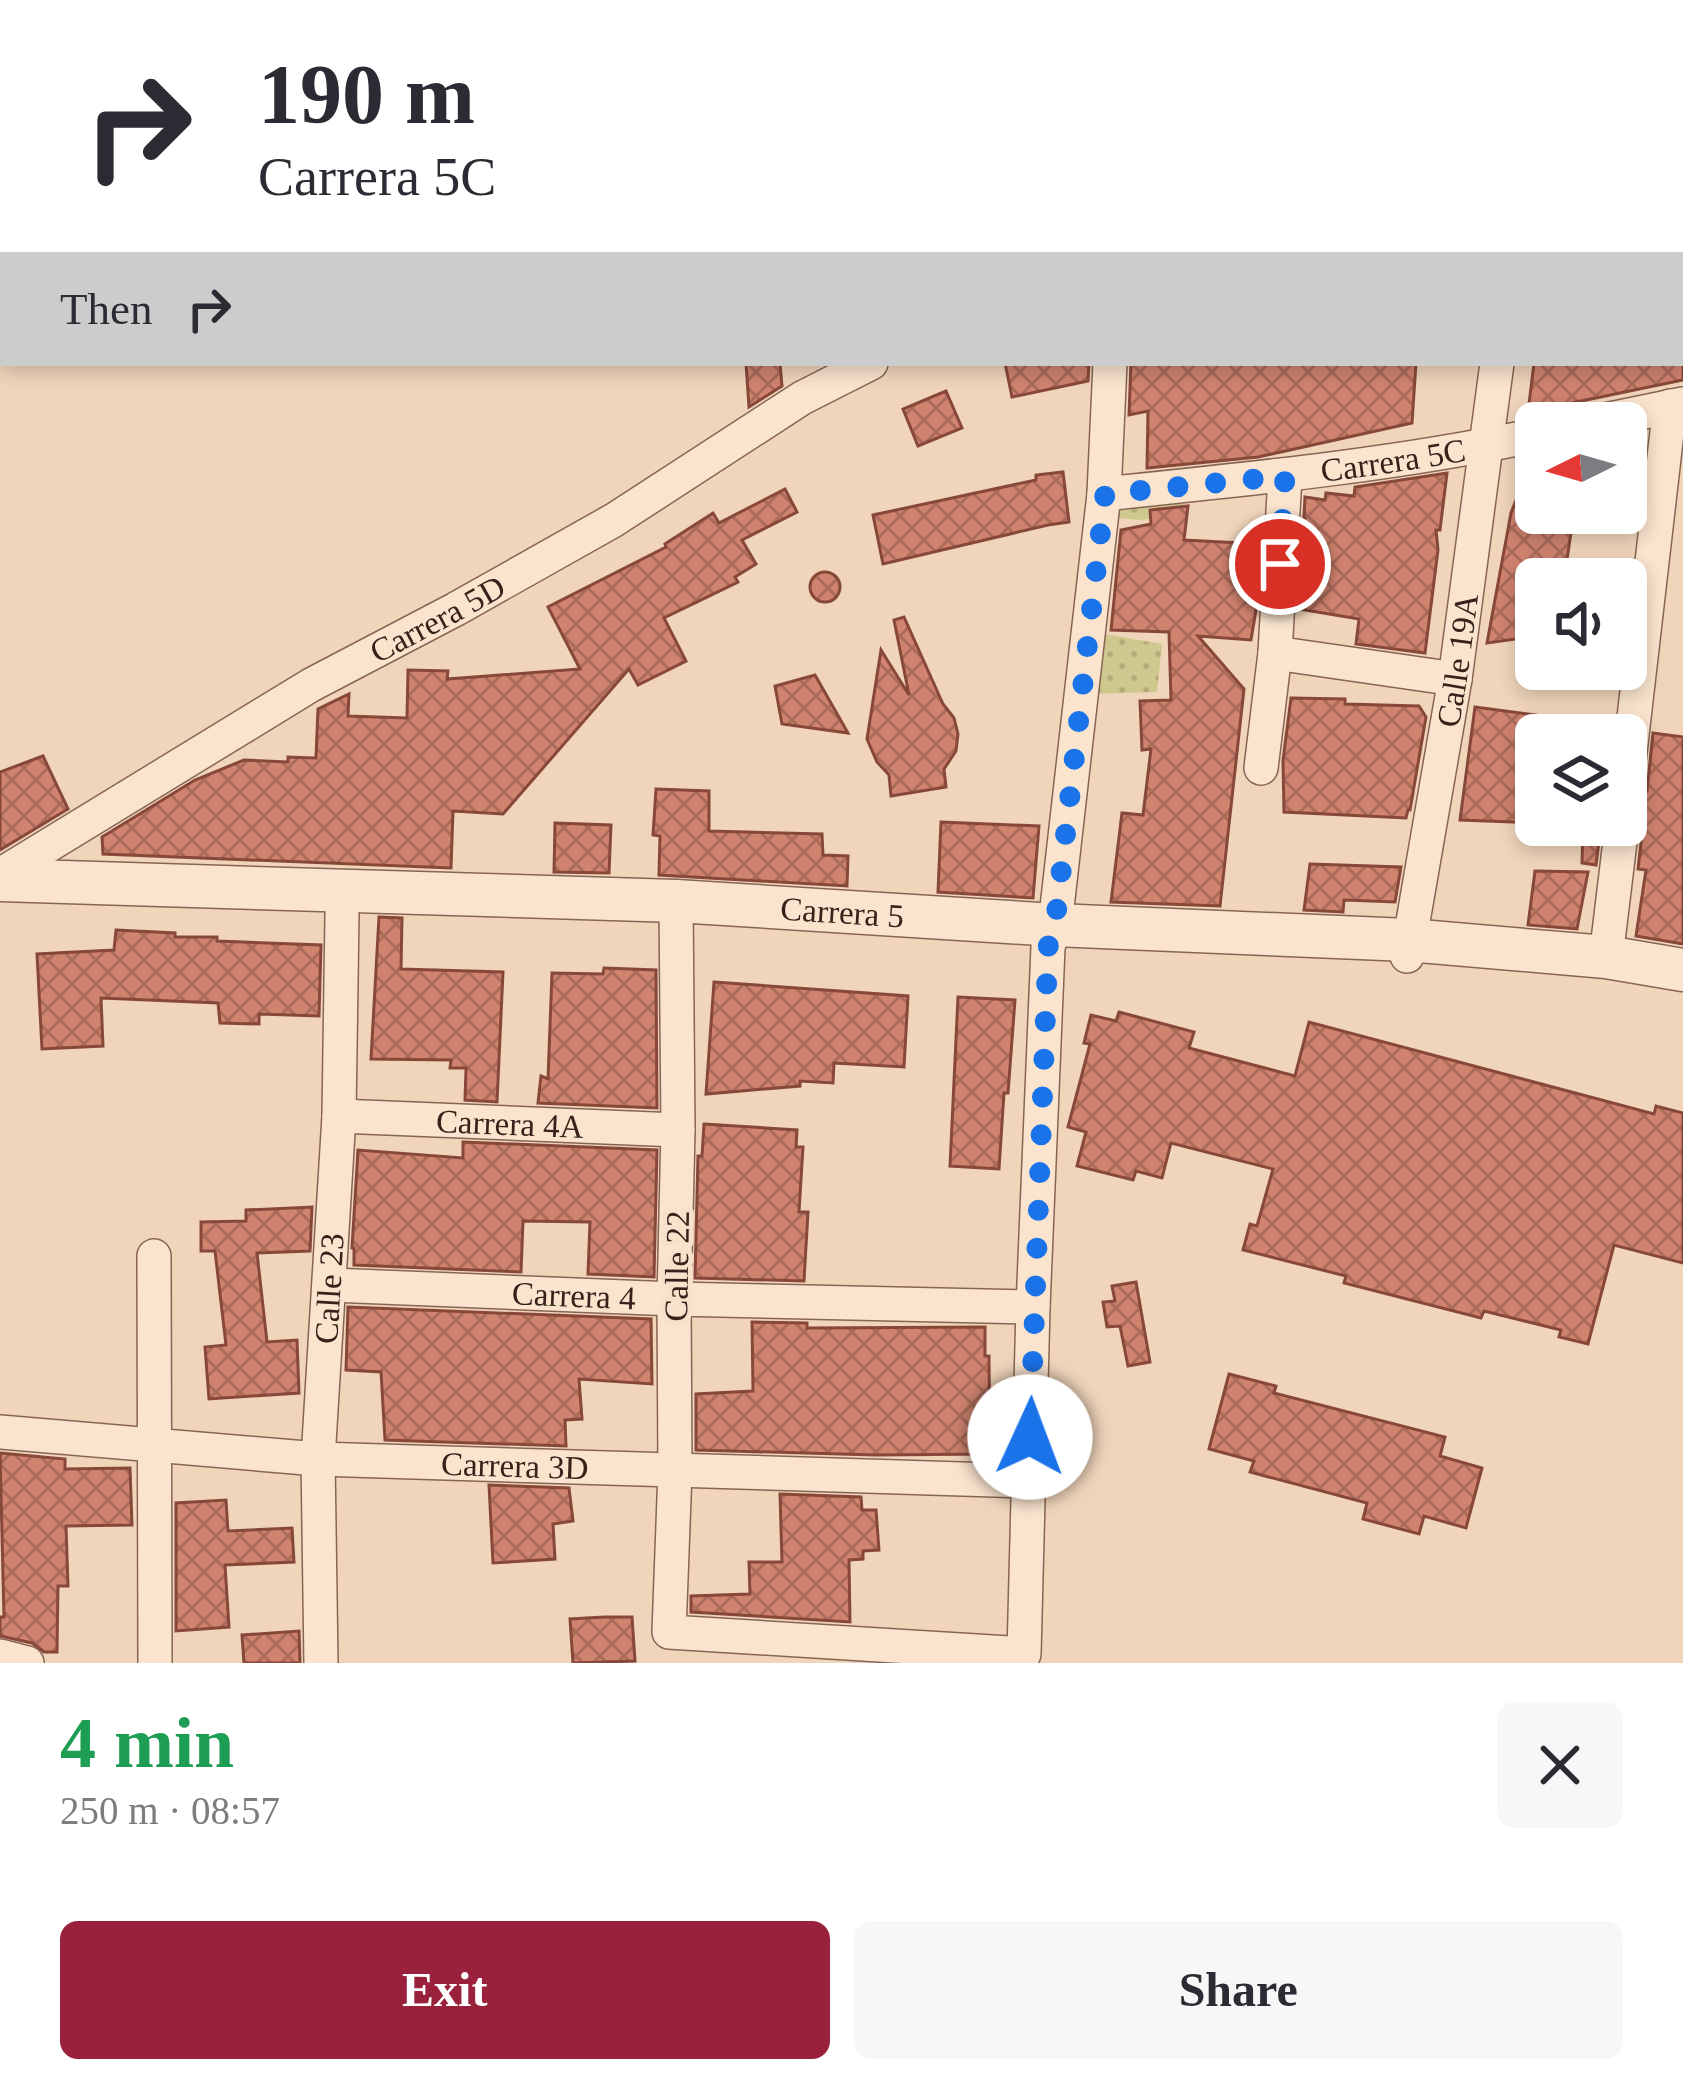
<!DOCTYPE html>
<meta charset="utf-8">
<style>
body{margin:0;font-family:Georgia,serif;background:#f7f7f7;color:#2b2b33;height:100vh;display:flex;flex-direction:column;font-size:45px;white-space:nowrap}
*{box-sizing:border-box;margin:0}
p{font-size:39px;color:#7c7c81}
.icon{flex:none;width:66px;height:66px;fill:none;stroke:currentColor;stroke-width:2;stroke-linecap:round;stroke-linejoin:round}
.map{position:relative;height:1663px;overflow:hidden}
.details{display:flex;flex-direction:column;background:#fff;flex:1}
.details>*{flex:none}
.hud{position:absolute;left:0px;top:0px;width:1683px;height:366px;box-shadow:0 6px 18px #0003;background:#fff;color:#2b2b33;overflow:hidden}
.needle{width:78px;rotate:265deg}
.fabs{position:absolute;left:1515px;top:402px;display:grid;gap:24px}
.fabs a{display:grid;place-items:center;width:132px;height:132px;border-radius:18px;background:#fff;box-shadow:0 6px 18px #0003;font-size:60px}
.pin{position:absolute;display:grid;place-items:center;width:102px;height:102px;color:#fff;margin:-51px;border:6px solid #fff;border-radius:50%;box-shadow:0 3px 12px #0007}
.me{position:absolute;width:132px;margin:-66px;rotate:2deg;stroke-linejoin:round;filter:drop-shadow(0 0 9px #0008)}
.turn{display:flex;align-items:center;gap:42px;height:252px;padding:0 60px;font-size:54px}
.turn .icon{width:156px;height:156px;stroke-width:2.5}
.turn b{display:block;font-size:84px;line-height:102px}
.then{display:flex;align-items:center;height:114px;padding:0 60px;background:#0003;gap:24px;font-size:45px}
.round{display:grid;place-items:center;flex:none;width:126px;height:126px;border-radius:18px;background:#f7f7f7}
.headline{display:flex;align-items:center;justify-content:space-between;height:204px;padding:0 60px}
h1{font-size:72px;font-weight:800;line-height:90px;color:#1e9e55}
.button{display:flex;gap:24px;margin-top:auto;padding:24px 60px}
.button a{flex:1;height:138px;border-radius:18px;background:#99213b;color:#fff;font-size:48px;font-weight:800;line-height:138px;text-align:center}
.button a+a{background:#f7f7f7;color:#2b2b33}
.map>svg:first-child{display:block}
.park{fill:url(#park-dots)}
.building{fill:url(#building-cross-hatch);stroke:#884839;stroke-width:3}
.lines{fill:none;stroke-linecap:round;stroke-linejoin:round}
.pedestrian-casing{stroke:#876554;stroke-width:30}
.minor-casing{stroke:#876554;stroke-width:36}
.tertiary-casing{stroke:#876554;stroke-width:45}
.pedestrian{stroke:#fae4ce;stroke-width:27}
.minor{stroke:#fae4ce;stroke-width:33}
.tertiary{stroke:#fae4ce;stroke-width:42}
.route{stroke:#1a73e8;stroke-width:21;stroke-dasharray:0 37.8}
.labels{text-anchor:middle;stroke-width:10;stroke-linejoin:round;paint-order:stroke}
.street-label{font-size:33px;fill:#36221a;stroke:#f7e1cb}
</style>
<div class="map">
<svg width="1683" height="1663" viewBox="0 0 1683 1663">
<defs>
<pattern id="park-dots" width="8" height="8" patternUnits="userSpaceOnUse" patternTransform="scale(3)"><rect width="8" height="8" fill="#cec88f"/><path d="M2 2h.1M6 6h.1" fill="none" stroke="#b2ac7b" stroke-width="1.8" stroke-linecap="round"/></pattern>
<pattern id="building-cross-hatch" width="8" height="8" patternUnits="userSpaceOnUse" patternTransform="scale(3)"><rect width="8" height="8" fill="#d0836f"/><path d="M0 0l8 8M0 8l8-8" fill="none" stroke="#aa6b5a"/></pattern>
</defs>
<rect width="100%" height="100%" fill="#f0d5bb"/>
<g class="park">
<polygon points="1094,0 1312,0 1313,3 1095,3"/>
<polygon points="1183,492 1184,512 1141,520 1115,518 1098,633 1162,644 1157,692 1093,694 1094,634 1114,500"/>
</g>
<g class="building">
<polygon points="746,363 780,363 782,386 749,407"/>
<polygon points="1005,363 1089,363 1088,381 1012,397"/>
<polygon points="1131,363 1416,363 1412,423 1258,457 1147,468 1148,411 1129,415"/>
<polygon points="1534,363 1683,363 1683,380 1528,412"/>
<polygon points="946,391 962,428 918,446 903,409"/>
<polygon points="1536,456 1536,513 1574,513 1564,579 1536,579 1536,636 1487,643 1511,513 1533,457"/>
<polygon points="1063,472 1069,522 1048,525 883,564 873,515 1036,480 1036,475"/>
<polygon points="1447,473 1440,530 1436,530 1438,550 1425,653 1356,644 1359,619 1299,609 1305,497 1325,500 1326,493 1354,496 1355,487"/>
<polygon points="785,489 797,512 742,540 756,564 735,577 738,582 664,618 686,661 638,685 629,669 503,814 453,811 451,868 103,854 102,837 195,780 244,760 288,762 288,757 316,758 318,709 349,694 348,716 407,718 408,670 448,671 447,679 580,669 548,607 666,547 665,544 713,513 719,523"/>
<polygon points="1188,506 1184,540 1260,544 1256,610 1251,640 1198,636 1244,689 1220,906 1111,902 1122,813 1143,815 1151,749 1142,750 1140,701 1171,700 1169,632 1111,630 1121,530 1151,524 1150,510"/>
<circle cx="825" cy="587" r="15"/>
<polygon points="904,617 943,704 954,718 958,734 956,751 944,769 946,787 891,796 889,775 877,762 867,739 881,650 909,695 894,620"/>
<polygon points="815,675 848,733 782,724 775,686"/>
<polygon points="1291,698 1345,699 1345,704 1419,706 1426,717 1410,810 1408,810 1406,818 1284,812 1283,760"/>
<polygon points="1475,707 1536,715 1536,823 1460,820"/>
<polygon points="1653,733 1683,737 1683,944 1636,936 1646,870 1638,869 1643,826 1641,816 1632,807 1642,800 1647,791"/>
<polygon points="43,756 68,809 0,850 0,772"/>
<polygon points="656,789 709,791 709,831 822,834 823,855 848,856 847,886 659,875 660,836 653,835"/>
<polygon points="941,822 1039,826 1033,898 938,892"/>
<polygon points="555,823 611,825 609,873 554,872"/>
<polygon points="1583,825 1601,825 1596,865 1582,863"/>
<polygon points="1310,864 1401,867 1395,902 1344,900 1343,912 1304,910"/>
<polygon points="1535,871 1588,872 1577,929 1528,925"/>
<polygon points="379,917 402,918 401,969 503,972 497,1102 465,1100 466,1068 450,1068 451,1060 371,1059"/>
<polygon points="116,930 175,933 175,937 217,937 217,941 321,945 319,1016 259,1014 259,1024 220,1023 218,1003 101,998 103,1046 42,1049 37,954 114,950"/>
<polygon points="604,968 656,970 657,1108 538,1103 541,1076 548,1079 552,973 603,974"/>
<polygon points="714,982 908,996 904,1067 834,1063 833,1083 800,1081 800,1086 706,1094"/>
<polygon points="958,997 1015,1000 1008,1093 1004,1093 999,1169 950,1166"/>
<polygon points="1119,1012 1194,1032 1189,1048 1295,1076 1309,1022 1654,1114 1656,1106 1683,1113 1683,1263 1614,1245 1588,1344 1559,1337 1561,1330 1484,1311 1481,1318 1344,1283 1346,1276 1243,1250 1250,1224 1257,1226 1273,1169 1171,1143 1162,1178 1136,1171 1133,1180 1077,1166 1086,1132 1068,1127 1090,1044 1084,1043 1091,1015 1116,1021"/>
<polygon points="704,1124 797,1130 796,1147 803,1147 799,1212 808,1212 804,1281 695,1278 698,1156 702,1156"/>
<polygon points="463,1142 657,1150 654,1277 588,1274 590,1222 523,1221 521,1272 354,1265 354,1248 352,1248 358,1150 463,1158"/>
<polygon points="312,1207 310,1251 257,1253 267,1342 297,1340 299,1393 209,1399 205,1347 226,1345 215,1251 201,1251 201,1222 246,1221 246,1210"/>
<polygon points="1136,1282 1150,1362 1128,1366 1120,1326 1107,1327 1103,1302 1115,1301 1112,1286"/>
<polygon points="348,1307 651,1319 652,1384 579,1379 582,1419 565,1420 566,1446 385,1440 381,1372 346,1370"/>
<polygon points="752,1322 807,1323 807,1328 985,1327 985,1356 989,1356 990,1454 875,1455 696,1450 696,1394 753,1391"/>
<polygon points="1229,1374 1276,1386 1274,1393 1445,1437 1440,1456 1482,1468 1466,1528 1424,1516 1419,1534 1363,1519 1367,1503 1250,1472 1254,1461 1209,1449"/>
<polygon points="0,1453 65,1459 65,1469 130,1468 132,1525 66,1526 68,1586 58,1586 57,1652 44,1652 32,1643 0,1636 0,1617 4,1617"/>
<polygon points="489,1485 569,1488 573,1521 553,1524 555,1559 493,1563"/>
<polygon points="780,1494 861,1497 862,1510 876,1510 879,1550 863,1551 863,1559 849,1560 850,1622 691,1612 691,1596 750,1594 749,1562 782,1562"/>
<polygon points="226,1500 228,1531 292,1528 294,1562 225,1565 229,1627 176,1631 176,1503"/>
<polygon points="605,1617 632,1617 635,1661 573,1663 570,1619"/>
<polygon points="299,1631 300,1663 244,1663 242,1635"/>
</g>
<g class="lines">
<g class="pedestrian-casing">
<polyline id="pedestrian" points="1083,0 1084,3"/>
</g>
<g class="minor-casing">
<g id="minor">
<polyline points="1337,3 1337,0"/>
<polyline points="1568,3 1583,0"/>
<polyline points="1680,209 1683,208"/>
<polyline points="1591,423 1683,404"/>
<path id="s1" d="M 1104,494 C 1249,479 1394,465 1536,435"/>
<polyline points="1275,653 1455,679"/>
<polyline points="1261,768 1275,653 1285,476"/>
<polyline points="1626,787 1670,406"/>
<path id="s2" d="M 0,875 L 311,685 L 456,609 L 614,520 L 802,398 L 871,363"/>
<polyline points="676,901 678,1130 674,1299 675,1471 669,1632 1024,1654 1033,1307 1048,947 1055,925 1104,494 1110,363"/>
<path id="s3" d="M 1407,956 L 1455,679 L 1497,363"/>
<polyline points="1606,957 1622,825"/>
<path id="s4" d="M 339,1116 L 678,1130"/>
<polyline points="154,1256 155,1663"/>
<path id="s5" d="M 331,1285 L 674,1299 L 1033,1307"/>
<path id="s6" d="M 0,1432 L 318,1459 L 1028,1481"/>
<polyline points="0,1656 27,1663"/>
<path id="s7" d="M 321,1663 L 318,1459 L 339,1116 L 342,914"/>
</g>
</g>
<g class="tertiary-casing">
<g id="tertiary">
<path id="s8" d="M 0,880 L 676,901 L 1055,925 L 1408,940 L 1606,957 L 1683,970"/>
</g>
</g>
<use href="#pedestrian" class="pedestrian"/>
<use href="#minor" class="minor"/>
<use href="#tertiary" class="tertiary"/>
</g>
<g class="lines">
<polyline class="route" points="1030,1437 1048,947 1055,925 1105,494 1285,476 1280,564"/>
</g>
<g class="labels">
<g class="street-label">
<text dy="12" stroke="none"><textPath href="#s1" startOffset="291">Carrera 5C</textPath></text>
<text dy="12" stroke="none"><textPath href="#s2" startOffset="507">Carrera 5D</textPath></text>
<text dy="12" stroke="none"><textPath href="#s3" startOffset="300">Calle 19A</textPath></text>
<text dy="12" stroke="none"><textPath href="#s8" startOffset="843">Carrera 5</textPath></text>
<text dy="12" stroke="none"><textPath href="#s4" startOffset="171">Carrera 4A</textPath></text>
<text transform="translate(676 1266) rotate(-89)" y="12">Calle 22</text>
<text dy="12" stroke="none"><textPath href="#s7" startOffset="375">Calle 23</textPath></text>
<text dy="12" stroke="none"><textPath href="#s5" startOffset="243">Carrera 4</textPath></text>
<text dy="12" stroke="none"><textPath href="#s6" startOffset="516">Carrera 3D</textPath></text>
</g>
</g>
</svg>
<div class="fabs">
<a><svg class="needle" viewBox="-14 -14 28 28"><path d="M0-13l5 13h-10z" fill="#e53935"/><path d="M0 13l5-13h-10z" fill="#7c7c81"/></svg></a>
<a><svg class="icon" aria-label="sound" viewBox="0 0 24 24"><path d="M4 9h4l5-4v14l-5-4H4zM17 9q2 3 0 6"/></svg></a>
<a><svg class="icon" aria-label="layers" viewBox="0 0 24 24"><path d="M12 4l9 5-9 5-9-5zM3 14l9 5 9-5"/></svg></a>
</div>
<div class="pin" style="left:1280px;top:564px;background:#d93025"><svg class="icon" aria-label="arrive" viewBox="0 0 24 24"><path d="M6 21V4h12l-3 4 3 4H6"/></svg></div>
<svg class="me" style="left:1030px;top:1437px" viewBox="-20 -20 40 40"><circle r="19" fill="#fff"/><path d="M0-13L10 11 0 6-10 11z" fill="#1a73e8"/></svg>
<div class="hud">
<div class="turn"><svg class="icon" aria-label="right" viewBox="0 0 24 24"><path d="M7 20v-9h11M14 6l5 5-5 5"/></svg><div><b>190 m</b>Carrera 5C</div></div>
<div class="then">Then<svg class="icon" aria-label="right" viewBox="0 0 24 24"><path d="M7 20v-9h11M14 6l5 5-5 5"/></svg></div>
</div>
</div>
<section class="details">
<div class="headline"><div><h1>4 min</h1><p>250 m · 08:57</p></div><a class="round"><svg class="icon" aria-label="close" viewBox="0 0 24 24"><path d="M6 6l12 12M18 6L6 18"/></svg></a></div>
<div class="button"><a>Exit</a><a>Share</a></div>
</section>
